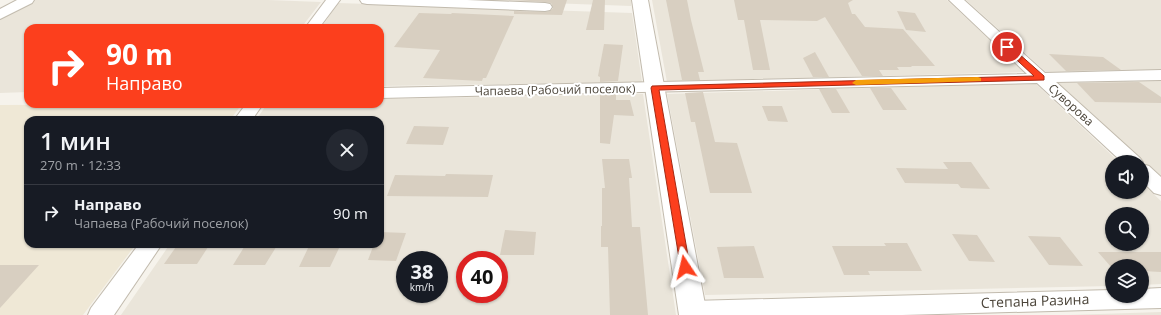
<!DOCTYPE html>
<html lang="ru">
<meta charset="utf-8">
<style>
body{margin:0;font-family:"Open Sans",sans-serif;background:#242831;color:#f1f3f6;height:100vh;display:flex;flex-direction:column;font-size:15px;white-space:nowrap}
*{box-sizing:border-box;margin:0}
p{font-size:13px;color:#9ea1a6}
.icon{flex:none;width:22px;height:22px;fill:none;stroke:currentColor;stroke-width:2;stroke-linecap:round;stroke-linejoin:round}
.map{position:relative;flex:1;overflow:hidden}
.side{position:absolute;left:24px;top:116px;width:360px;height:132px;display:flex;flex-direction:column;background:#171b24;border-radius:12px;box-shadow:0 1px 3px #0004}
.side>*{flex:none}
.banner{position:absolute;left:24px;top:24px;width:360px;height:84px;border-radius:12px;box-shadow:0 1px 3px #0004;background:#fc3f1d;color:#fff;overflow:hidden}
.fabs{position:absolute;left:1105px;top:155px;display:grid;gap:8px}
.fabs a{display:grid;place-items:center;width:44px;height:44px;border-radius:50%;background:#171b24;box-shadow:0 1px 3px #0004;font-size:20px}
.speed{position:absolute;left:396px;top:251px;display:flex;gap:8px;font-size:20px;font-weight:700;text-align:center}
.speed>*{display:grid;place-content:center;width:52px;height:52px;border-radius:50%;background:#171b24;box-shadow:0 1px 3px #0004;line-height:1}
.speed small{font-size:10px;font-weight:400}
.speed .limit{border:6px solid #d22;background:#fff;color:#111}
.pin{position:absolute;display:grid;place-items:center;width:34px;height:34px;color:#fff;margin:-17px;border:2px solid #fff;border-radius:50%;box-shadow:0 1px 4px #0007}
.me{position:absolute;width:44px;margin:-22px;rotate:350deg;stroke-linejoin:round;filter:drop-shadow(0 0 3px #0008)}
.turn{display:flex;align-items:center;gap:14px;height:84px;padding:0 16px;font-size:18px}
.turn .icon{width:52px;height:52px;stroke-width:2.5}
.turn b{display:block;font-size:28px;line-height:34px}
.round{display:grid;place-items:center;flex:none;width:42px;height:42px;border-radius:21px;background:#242831}
.head{display:flex;align-items:center;justify-content:space-between;height:68px;padding:0 16px}
h1{font-size:24px;font-weight:600;line-height:30px}
ul{padding:0;list-style:none}
li{display:flex;align-items:center;gap:12px;height:56px;padding:0 16px;border-top:1px solid #363941}
li div{flex:1}
li b{display:block;font-size:15px}
li em{font-style:normal}
.map>svg:first-child{display:block}
.residential{fill:#eae5da;fill-rule:evenodd}
.education{fill:#efe8d6}
.building{fill:#d8cfc1}
.lines{fill:none;stroke-linecap:round;stroke-linejoin:round}
.minor-casing{stroke:#c2bbae;stroke-width:2}
.tertiary-casing{stroke:#c2bbae;stroke-width:2}
.minor{fill:#fff;fill-rule:evenodd}
.tertiary{fill:#fff;fill-rule:evenodd}
.route{fill:#fc3f1d;stroke:#a42913}
.slow{fill:#f59e0b}
.labels{text-anchor:middle;stroke-width:4;stroke-linejoin:round;paint-order:stroke}
.street-label{font-size:12px;fill:#4b4439;stroke:#fff}
.near-street-label{font-size:14px;fill:#4b4439;stroke:#fff}
</style>
<div class="map">
<svg width="1161" height="315" viewBox="0 0 1161 315">
<rect width="100%" height="100%" fill="#f6f3ec"/>
<g class="residential">
<polygon points="35,0 268,0 321,2 301,28 28,28 28,92 0,93 0,20"/>
<polygon points="467,0 631,0 631,6"/>
<polygon points="652,0 947,0 1024,72 667,82"/>
<polygon points="966,0 1161,0 1161,70 1047,73"/>
<polygon points="338,3 632,13 642,82 380,86 380,28 321,28"/>
<polygon points="1161,80 1161,177 1055,83"/>
<path d="M 1035,83 L 1119,162 L 1112,162 L 1112,192 L 1142,192 L 1142,183 L 1161,201 L 1161,284 L 1142,285 L 1142,266 L 1112,266 L 1112,286 L 705,295 L 667,94 ZM 1112,214 L 1142,214 L 1142,244 L 1112,244 Z"/>
<path d="M 643,94 L 676,315 L 121,315 L 170,244 L 380,244 L 380,120 L 256,120 L 267,104 L 380,104 L 380,99 ZM 405,260 L 439,260 L 439,294 L 405,294 ZM 465,260 L 499,260 L 499,294 L 465,294 Z"/>
<polygon points="1161,312 1161,315 1068,315"/>
</g>
<polygon class="education" points="242,104 230,120 28,120 28,244 136,244 83,315 0,315 0,105"/>
<g class="building">
<polygon points="514,0 567,0 562,15 514,14 514,11 545,12 550,11 553,8 551,3 545,2"/>
<polygon points="593,0 605,0 604,30 586,30"/>
<polygon points="666,0 687,0 691,20 704,72 698,72 700,80 682,80"/>
<polygon points="734,0 853,0 848,3 852,14 855,14 865,27 903,29 935,66 911,66 912,67 897,67 899,70 879,70 883,76 862,76 825,17 817,21 760,20 770,70 753,70 744,20 738,20"/>
<polygon points="897,11 915,13 926,32 906,30"/>
<polygon points="419,13 451,14 452,13 514,16 486,78 483,78 482,81 423,78 440,50 394,47"/>
<polygon points="604,44 623,45 618,81 600,82 600,77 598,76"/>
<polygon points="815,52 829,77 813,77 803,58"/>
<polygon points="1049,54 1103,57 1121,70 1066,71"/>
<polygon points="1139,82 1161,97 1161,103 1095,102 1077,83"/>
<polygon points="870,88 891,88 907,110 883,110"/>
<polygon points="819,89 836,89 850,113 832,113"/>
<polygon points="703,92 715,142 737,143 752,193 710,193 695,122 691,122 685,93"/>
<polygon points="600,94 616,94 616,100 630,100 634,116 614,115 610,144 600,143"/>
<polygon points="762,106 782,106 788,122 768,121"/>
<polygon points="414,126 449,127 443,145 406,144"/>
<polygon points="602,159 629,159 632,178 629,178 632,227 640,227 648,315 610,315 608,247 601,247 601,226 602,226 602,188 605,188"/>
<polygon points="943,162 971,162 990,189 961,188 958,184 905,183 896,168 948,169"/>
<polygon points="446,174 493,175 488,197 387,196 395,175 445,176"/>
<polygon points="505,230 536,232 534,255 500,255"/>
<polygon points="380,232 406,233 396,261 368,260 374,244 380,244"/>
<polygon points="952,234 977,235 995,262 969,261"/>
<polygon points="1028,236 1060,237 1083,266 1049,265"/>
<polygon points="884,243 907,243 922,271 868,271 870,275 844,275 832,246 886,246"/>
<polygon points="178,244 210,244 197,264 164,264"/>
<polygon points="246,244 278,244 265,265 233,265"/>
<polygon points="310,244 341,244 330,267 299,267"/>
<polygon points="754,246 764,278 724,278 717,247"/>
<polygon points="1098,252 1161,252 1161,272 1142,271 1142,266 1112,266 1112,268"/>
<polygon points="0,265 39,265 0,308"/>
</g>
<g class="lines">
<g class="minor-casing">
<g id="minor">
<polygon points="17,0 34,0 32,3 0,19 0,9"/>
<polygon points="326,0 340,0 319,28 305,28"/>
<polygon points="360,0 467,0 545,3 550,4 552,7 550,10 545,11 367,4 362,3"/>
<polygon points="949,0 964,0 1045,73 1161,70 1161,80 1056,82 1140,158 1143,162 1142,163 1122,162 1037,83 380,98 380,88 1027,74"/>
<polygon points="246,104 263,104 252,120 234,120"/>
<polygon points="1142,164 1149,166 1161,177 1161,195 1154,193 1142,181"/>
<polygon points="139,244 162,244 114,315 88,315 91,308"/>
<polygon points="1161,288 1161,308 902,315 682,315 680,311 683,304 692,301 1112,290 1112,296 1142,296 1142,289"/>
</g>
</g>
<g class="tertiary-casing">
<polygon id="tertiary" points="632,0 648,0 707,315 679,315"/>
</g>
<use href="#minor" class="minor"/>
<use href="#tertiary" class="tertiary"/>
</g>
<polygon class="route" points="1004,45 1009,45 1044,76 1044,80 659,90 690,267 689,270 685,271 681,270 651,88 652,86 1034,76 1004,48"/>
<polygon class="slow" points="978,77 981,78 981,81 856,85 852,83 856,80"/>
<g class="labels">
<g class="street-label">
<text transform="translate(555 90) rotate(-1)" y="4">Чапаева (Рабочий поселок)</text>
<text transform="translate(1071 105) rotate(42)" y="4">Суворова</text>
</g>
<g class="near-street-label">
<text transform="translate(1035 301) rotate(-2)" y="5">Степана Разина</text>
</g>
</g>
</svg>
<div class="fabs">
<a><svg class="icon" aria-label="sound" viewBox="0 0 24 24"><path d="M4 9h4l5-4v14l-5-4H4zM17 9q2 3 0 6"/></svg></a>
<a><svg class="icon" aria-label="search" viewBox="0 0 24 24"><circle cx="10" cy="10" r="6"/><path d="M15 15l6 6"/></svg></a>
<a><svg class="icon" aria-label="layers" viewBox="0 0 24 24"><path d="M12 4l9 5-9 5-9-5zM3 14l9 5 9-5"/></svg></a>
</div>
<div class="speed"><div>38<small>km/h</small></div><div class="limit">40</div></div>
<div class="pin" style="left:1007px;top:47px;background:#d93025"><svg class="icon" aria-label="arrive" viewBox="0 0 24 24"><path d="M6 21V4h12l-3 4 3 4H6"/></svg></div>
<svg class="me" style="left:685px;top:267px" viewBox="-20 -20 40 40"><path d="M0-17L14 15 0 8-14 15z" fill="#fc3f1d" stroke="#fff" stroke-width="4"/></svg>
<div class="banner">
<div class="turn"><svg class="icon" aria-label="right" viewBox="0 0 24 24"><path d="M7 20v-9h11M14 6l5 5-5 5"/></svg><div><b>90 m</b>Направо</div></div>
</div>
<section class="side">
<div class="head"><div><h1>1 мин</h1><p>270 m · 12:33</p></div><a class="round"><svg class="icon" aria-label="close" viewBox="0 0 24 24"><path d="M6 6l12 12M18 6L6 18"/></svg></a></div>
<ul>
<li><svg class="icon" aria-label="right" viewBox="0 0 24 24"><path d="M7 20v-9h11M14 6l5 5-5 5"/></svg><div><b>Направо</b><p>Чапаева (Рабочий поселок)</p></div><em>90 m</em></li>
</ul>
</section>
</div>
